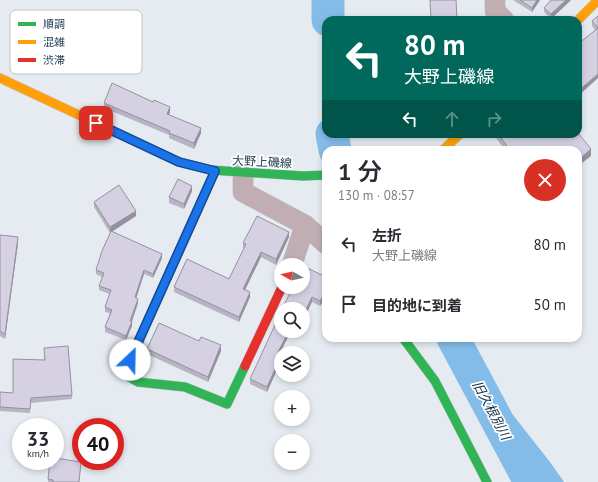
<!DOCTYPE html>
<html lang="ja">
<meta charset="utf-8">
<style>
body{margin:0;font-family:"PT Sans","Noto Sans JP",sans-serif;background:#f2f2f3;color:#2b2b33;height:100vh;display:flex;flex-direction:column;font-size:15px;white-space:nowrap}
*{box-sizing:border-box;margin:0}
p{font-size:13px;color:#7c7c81}
.icon{flex:none;width:22px;height:22px;fill:none;stroke:currentColor;stroke-width:2;stroke-linecap:round;stroke-linejoin:round}
.map{position:relative;flex:1;overflow:hidden}
.drawer{position:absolute;left:322px;top:146px;width:260px;height:196px;display:flex;flex-direction:column;background:#fff;border-radius:12px;box-shadow:0 2px 6px #0003}
.drawer>*{flex:none}
.banner{position:absolute;left:322px;top:16px;width:260px;height:122px;border-radius:12px;box-shadow:0 2px 6px #0003;background:#00695c;color:#fff;overflow:hidden}
.needle{width:26px;rotate:278deg}
.fabs{position:absolute;left:274px;top:258px;display:grid;gap:8px}
.fabs a{display:grid;place-items:center;width:36px;height:36px;border-radius:50%;background:#fff;box-shadow:0 2px 6px #0003;font-size:20px}
.speed{position:absolute;left:12px;top:418px;display:flex;gap:8px;font-size:20px;font-weight:700;text-align:center}
.speed>*{display:grid;place-content:center;width:52px;height:52px;border-radius:50%;background:#fff;box-shadow:0 2px 6px #0003;line-height:1}
.speed small{font-size:10px;font-weight:400}
.speed .limit{border:6px solid #d22;background:#fff;color:#111}
.pin{position:absolute;display:grid;place-items:center;width:34px;height:34px;color:#fff;margin:-17px;border-radius:8px;box-shadow:0 2px 6px #0006}
.me{position:absolute;width:44px;margin:-22px;rotate:24deg;stroke-linejoin:round;filter:drop-shadow(0 0 3px #0008)}
.turn{display:flex;align-items:center;gap:14px;height:84px;padding:0 16px;font-size:18px}
.turn .icon{width:52px;height:52px;stroke-width:2.5}
.turn b{display:block;font-size:28px;line-height:34px}
.lanes{display:flex;align-items:center;height:38px;padding:0 16px;background:#0003;justify-content:center;gap:20px;direction:ltr}
.lanes .off{opacity:.35}
.round{display:grid;place-items:center;flex:none;width:42px;height:42px;border-radius:21px;background:#f2f2f3}
.summary{display:flex;align-items:center;justify-content:space-between;height:68px;padding:0 16px}
h1{font-size:24px;font-weight:600;line-height:30px}
ul{padding:0;list-style:none}
li{display:flex;align-items:center;gap:12px;height:60px;padding:0 16px}
li div{flex:1}
li b{display:block;font-size:15px}
li em{font-style:normal}
.map>svg:first-child{display:block}
.water{fill:#84bce9}
.lines{fill:none;stroke-linecap:round;stroke-linejoin:round}
.river{stroke:#84bce9;stroke-width:33}
.street-casing{stroke:#c0c9d1;stroke-width:21}
.fast-casing{stroke:#c0c9d1;stroke-width:10}
.slow-casing{stroke:#c0c9d1;stroke-width:10}
.jam-casing{stroke:#c0c9d1;stroke-width:10}
.street{stroke:#c0aeb3;stroke-width:20}
.fast{stroke:#30b455;stroke-width:9}
.slow{stroke:#ff9f0a;stroke-width:9}
.jam{stroke:#e5322d;stroke-width:9}
.wall{fill:#b7b4c3}
.shaded-wall{fill:#95929f}
.building{fill:#d5d1e3;stroke:#95929f}
.route-casing{stroke:#114b97;stroke-width:10}
.route{stroke:#1a73e8;stroke-width:7}
.labels{text-anchor:middle;stroke-width:3.5;stroke-linejoin:round;paint-order:stroke}
.street-label{font-size:12px;fill:#264054;stroke:#fff}
.water-label{font-size:13px;font-style:italic;fill:#11324b;stroke:#fff}
.key{fill:#fff;stroke:#bec6cc;stroke-width:1}
.key-label{font-size:11px;fill:#264054}
</style>
<div class="map">
<svg width="598" height="482" viewBox="0 0 598 482">
<rect width="100%" height="100%" fill="#e5ebf1"/>
<polygon class="water" points="513,415 550,462 564,482 519,482 490,427"/>
<g class="lines">
<g class="river">
<polyline points="328,20 328,0"/>
<polyline points="332,134 335,150"/>
<polyline points="453,338 530,482"/>
</g>
<g class="street-casing">
<g id="street">
<polyline points="495,0 495,11 504,20"/>
<polyline points="243,173 243,192 305,225 326,244"/>
<polyline points="292,265 305,225"/>
</g>
</g>
<g class="fast-casing">
<g id="fast">
<polyline points="211,170 303,176 326,175"/>
<polyline points="215,171 124,374 138,382 185,387 227,404 245,366"/>
<polyline points="403,338 435,381 487,482"/>
</g>
</g>
<g class="slow-casing">
<g id="slow">
<polyline points="578,20 598,0"/>
<polyline points="0,78 179,162 211,170"/>
<polyline points="443,150 460,134"/>
</g>
</g>
<g class="jam-casing">
<polyline id="jam" points="245,366 282,287"/>
</g>
<use href="#street" class="street"/>
<use href="#fast" class="fast"/>
<use href="#slow" class="slow"/>
<use href="#jam" class="jam"/>
</g>
<g class="wall">
<polygon points="456,0 457,20 431,20"/>
<polygon points="513,0 540,0 532,12"/>
<polygon points="571,0 551,19 544,12 544,8"/>
<polygon points="598,16 598,78 595,30 592,26 592,21"/>
<polygon points="104,103 170,112 169,115 201,133 194,149 169,138 169,135 104,108"/>
<polygon points="493,134 578,134 591,156 578,166 578,150 505,150"/>
<polygon points="192,191 184,209 169,203 169,197"/>
<polygon points="94,202 136,216 112,231 162,258 153,278 144,274 136,298 138,303 132,321 132,326 126,340 105,332 105,327 110,313 105,312 105,307 110,294 99,290 99,286 102,277 96,274 96,270 111,232 110,233 94,207"/>
<polygon points="0,235 18,243 5,339 0,336"/>
<polygon points="289,237 276,265 261,257 245,290 250,297 239,322 174,292 174,287 229,279 244,249 243,248 243,243"/>
<polygon points="326,277 326,303 323,301 320,306 312,302 303,309"/>
<polygon points="281,331 291,331 280,353 281,353 281,361 267,392 250,384 250,379"/>
<polygon points="199,341 221,351 208,382 147,354 147,349"/>
<polygon points="44,348 72,395 72,399 31,403 30,413 0,411 0,392 13,393 44,360"/>
<polygon points="81,466 79,482 48,482 48,479"/>
</g>
<g class="shaded-wall">
<polygon points="537,0 540,0 532,12 532,8"/>
<polygon points="566,0 571,0 551,19 551,14"/>
<polygon points="598,74 598,78 578,96 578,91"/>
<polygon points="170,107 170,112 167,119 167,114"/>
<polygon points="201,128 201,133 194,149 194,143"/>
<polygon points="591,149 591,156 578,166 578,160"/>
<polygon points="192,186 192,191 184,209 184,204"/>
<polygon points="136,211 136,216 110,233 110,227"/>
<polygon points="289,232 289,237 276,265 276,259"/>
<polygon points="18,237 18,243 5,339 5,334"/>
<polygon points="261,252 261,257 243,294 243,289"/>
<polygon points="162,254 162,258 153,278 153,274"/>
<polygon points="144,270 144,274 135,302 135,297"/>
<polygon points="250,292 250,297 239,322 239,317"/>
<polygon points="323,296 323,301 320,306 320,301"/>
<polygon points="312,297 312,302 303,321 303,316"/>
<polygon points="138,299 138,303 131,324 132,321 132,326 126,340 126,336"/>
<polygon points="289,331 291,331 278,357 278,352"/>
<polygon points="221,345 221,351 208,382 208,377"/>
<polygon points="281,356 281,361 267,392 267,387"/>
</g>
<g class="building">
<polygon points="430,0 456,0 457,19 431,20"/>
<polygon points="520,0 537,0 532,8"/>
<polygon points="551,0 566,0 551,14 544,8"/>
<polygon points="598,16 598,74 578,91 578,44 598,28 592,21"/>
<polygon points="112,83 153,102 154,100 170,107 167,114 201,128 194,143 169,133 170,131 104,103"/>
<polygon points="578,133 591,149 578,160 578,150 510,150 498,134 578,134"/>
<polygon points="178,179 192,186 184,204 169,197"/>
<polygon points="119,185 136,211 110,227 94,202"/>
<polygon points="257,216 289,232 276,259 261,252 243,289 250,292 239,317 174,287 187,259 229,279 246,244 243,243"/>
<polygon points="111,231 162,254 153,274 144,270 135,297 138,299 130,321 132,321 126,336 105,327 112,310 105,307 111,290 99,286 104,273 96,270 102,251"/>
<polygon points="0,235 18,237 5,334 0,331"/>
<polygon points="303,266 326,277 326,298 323,296 320,301 312,297 303,316 303,309 282,309 293,287 303,287"/>
<polygon points="281,312 281,331 289,331 278,352 281,353 281,356 267,387 250,379"/>
<polygon points="159,323 199,341 201,337 221,345 208,377 147,349"/>
<polygon points="68,346 72,395 31,398 30,409 0,407 0,392 13,393 13,359 45,360 44,348"/>
<polygon points="55,458 81,462 79,482 53,482 53,480 48,479 50,461 55,461"/>
</g>
<g class="lines">
<g class="route-casing">
<polyline id="route" points="96,123 179,162 215,171 130,360"/>
</g>
<use href="#route" class="route"/>
</g>
<g class="labels">
<g class="street-label">
<text transform="translate(262 162) rotate(3)" y="4">大野上磯線</text>
</g>
<g class="water-label">
<text transform="translate(492 410) rotate(62)" y="5">旧久根別川</text>
</g>
</g>
<rect x="10" y="10" width="132" height="64" rx="6" class="key"/>
<rect x="18" y="22" width="18" height="4" fill="#30b455"/>
<rect x="18" y="40" width="18" height="4" fill="#ff9f0a"/>
<rect x="18" y="58" width="18" height="4" fill="#e5322d"/>
<g class="key-label">
<text x="43" y="28">順調</text>
<text x="43" y="46">混雑</text>
<text x="43" y="64">渋滞</text>
</g>
</svg>
<div class="fabs">
<a><svg class="needle" viewBox="-14 -14 28 28"><path d="M0-13l5 13h-10z" fill="#e53935"/><path d="M0 13l5-13h-10z" fill="#7c7c81"/></svg></a>
<a><svg class="icon" aria-label="search" viewBox="0 0 24 24"><circle cx="10" cy="10" r="6"/><path d="M15 15l6 6"/></svg></a>
<a><svg class="icon" aria-label="layers" viewBox="0 0 24 24"><path d="M12 4l9 5-9 5-9-5zM3 14l9 5 9-5"/></svg></a>
<a>+</a>
<a>−</a>
</div>
<div class="speed"><div>33<small>km/h</small></div><div class="limit">40</div></div>
<div class="pin" style="left:96px;top:123px;background:#d93025"><svg class="icon" aria-label="arrive" viewBox="0 0 24 24"><path d="M6 21V4h12l-3 4 3 4H6"/></svg></div>
<svg class="me" style="left:130px;top:360px" viewBox="-20 -20 40 40"><circle r="19" fill="#fff"/><path d="M0-13L10 11 0 6-10 11z" fill="#1a73e8"/></svg>
<div class="banner">
<div class="turn"><svg class="icon" aria-label="left" viewBox="0 0 24 24"><path d="M17 20v-9H6M10 6l-5 5 5 5"/></svg><div><b>80 m</b>大野上磯線</div></div>
<div class="lanes"><svg class="icon" aria-label="left" viewBox="0 0 24 24"><path d="M17 20v-9H6M10 6l-5 5 5 5"/></svg><svg class="icon off" aria-label="ahead" viewBox="0 0 24 24"><path d="M12 20V5M6 11l6-6 6 6"/></svg><svg class="icon off" aria-label="right" viewBox="0 0 24 24"><path d="M7 20v-9h11M14 6l5 5-5 5"/></svg></div>
</div>
<section class="drawer">
<div class="summary"><div><h1>1 分</h1><p>130 m · 08:57</p></div><a class="round" style="background:#d93025;color:#fff"><svg class="icon" aria-label="close" viewBox="0 0 24 24"><path d="M6 6l12 12M18 6L6 18"/></svg></a></div>
<ul>
<li><svg class="icon" aria-label="left" viewBox="0 0 24 24"><path d="M17 20v-9H6M10 6l-5 5 5 5"/></svg><div><b>左折</b><p>大野上磯線</p></div><em>80 m</em></li>
<li><svg class="icon" aria-label="arrive" viewBox="0 0 24 24"><path d="M6 21V4h12l-3 4 3 4H6"/></svg><div><b>目的地に到着</b></div><em>50 m</em></li>
</ul>
</section>
</div>
